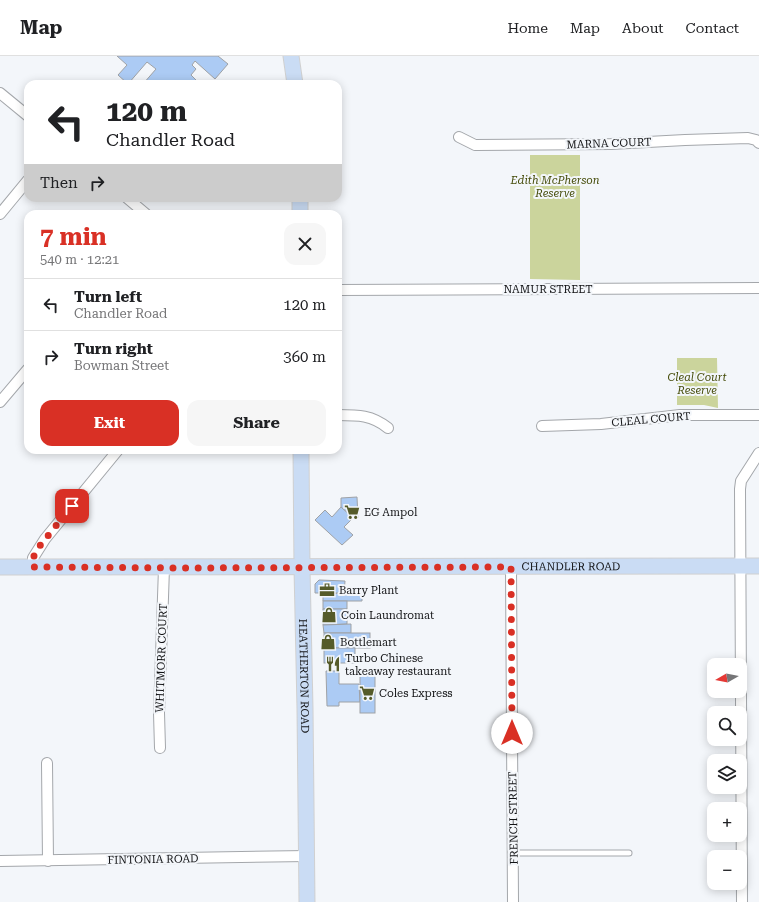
<!DOCTYPE html>
<meta charset="utf-8">
<style>
body{margin:0;font-family:"Roboto Serif",serif;background:#f6f6f6;color:#202124;height:100vh;display:flex;flex-direction:column;font-size:15px;white-space:nowrap}
*{box-sizing:border-box;margin:0}
p{font-size:13px;color:#757577}
.icon{flex:none;width:22px;height:22px;fill:none;stroke:currentColor;stroke-width:2;stroke-linecap:round;stroke-linejoin:round}
.map{position:relative;flex:1;overflow:hidden}
.panel{position:absolute;left:24px;top:154px;width:318px;height:244px;display:flex;flex-direction:column;background:#fff;border-radius:12px;box-shadow:0 2px 10px #0003}
.panel>*{flex:none}
.guide{position:absolute;left:24px;top:24px;width:318px;height:122px;border-radius:12px;box-shadow:0 2px 10px #0003;background:#fff;color:#202124;overflow:hidden}
.needle{width:26px;rotate:261deg}
.buttons{position:absolute;left:707px;top:602px;display:grid;gap:8px}
.buttons a{display:grid;place-items:center;width:40px;height:40px;border-radius:8px;background:#fff;box-shadow:0 2px 10px #0003;font-size:20px}
.pin{position:absolute;display:grid;place-items:center;width:34px;height:34px;color:#fff;margin:-17px;border-radius:8px;box-shadow:0 2px 6px #0006}
.me{position:absolute;width:44px;margin:-22px;rotate:0deg;stroke-linejoin:round;filter:drop-shadow(0 0 3px #0008)}
.turn{display:flex;align-items:center;gap:14px;height:84px;padding:0 16px;font-size:18px}
.turn .icon{width:52px;height:52px;stroke-width:2.5}
.turn b{display:block;font-size:28px;line-height:34px}
.then{display:flex;align-items:center;height:38px;padding:0 16px;background:#0003;gap:8px;font-size:15px}
.round{display:grid;place-items:center;flex:none;width:42px;height:42px;border-radius:12px;background:#f6f6f6}
.headline{display:flex;align-items:center;justify-content:space-between;height:68px;padding:0 16px}
h1{font-size:24px;font-weight:700;line-height:30px;color:#d93025}
.primary-button{display:flex;gap:8px;margin-top:auto;padding:8px 16px}
.primary-button a{flex:1;height:46px;border-radius:12px;background:#d93025;color:#fff;font-size:16px;font-weight:700;line-height:46px;text-align:center}
.primary-button a+a{background:#f6f6f6;color:#202124}
ul{padding:0;list-style:none}
li{display:flex;align-items:center;gap:12px;height:52px;padding:0 16px;border-top:1px solid #e0e0e0}
li div{flex:1}
li b{display:block;font-size:15px}
li em{font-style:normal}
header{display:flex;align-items:center;gap:24px;box-sizing:border-box;height:56px;padding:0 20px;background:#fff;border-bottom:1px solid #e0e0e0}
header strong{font-size:19px}
nav{display:flex;gap:22px;margin-inline-start:auto;font-size:14px}
.map>svg:first-child{display:block}
.green{fill:#cbd49c}
.building{fill:#accbf4;stroke:#9fa2a6}
.lines{fill:none;stroke-linecap:round;stroke-linejoin:round}
.service-casing{stroke:#a4a7ab;stroke-width:7}
.minor-casing{stroke:#a4a7ab;stroke-width:12}
.primary-casing{stroke:#d0d0d0;stroke-width:17}
.service{stroke:#fff;stroke-width:5}
.minor{stroke:#fff;stroke-width:10}
.primary{stroke:#cadcf4;stroke-width:15}
.route{stroke:#d93025;stroke-width:7;stroke-dasharray:0 12.6}
.labels{text-anchor:middle;stroke-width:4;stroke-linejoin:round;paint-order:stroke}
.street-label{font-size:11px;fill:#121315;stroke:#f3f6fa}
.park-label{font-size:11px;font-style:italic;fill:#464d0b;stroke:#f3f6fa}
.poi-label{font-size:11px;fill:#121315;stroke:#f3f6fa;text-anchor:start}
</style>
<header>
<strong>Map</strong>
<nav><a>Home</a><a>Map</a><a>About</a><a>Contact</a></nav>
</header>
<div class="map">
<svg width="759" height="846" viewBox="0 0 759 846">
<rect width="100%" height="100%" fill="#f3f6fa"/>
<g class="green">
<polygon points="530,99 580,99 580,224 530,223"/>
<polygon points="677,302 717,302 718,352 704,349 677,349"/>
</g>
<g class="building">
<polygon points="117,0 218,0 228,8 215,23 195,5 192,9 196,13 191,19 197,25 194,28 143,28 156,13 147,6 128,28 118,19 127,9"/>
<polygon points="357,441 358,462 353,462 341,451 341,442"/>
<polygon points="341,451 353,462 344,471 353,479 342,489 315,464 325,454 332,461"/>
<polygon points="319,524 345,525 344,537 315,537 315,528"/>
<polygon points="344,537 362,537 362,545 323,545 323,538"/>
<rect x="323" y="545" width="24" height="8"/>
<polygon points="323,553 347,553 347,568 323,569"/>
<polygon points="351,568 351,577 324,577 323,569"/>
<rect x="324" y="577" width="46" height="15"/>
<rect x="324" y="592" width="31" height="15"/>
<polygon points="326,615 339,615 339,628 359,628 360,646 339,646 339,650 327,650"/>
<rect x="360" y="615" width="15" height="42"/>
</g>
<g class="lines">
<g class="service-casing">
<polyline id="service" points="514,797 629,797"/>
</g>
<g class="minor-casing">
<g id="minor">
<polyline points="0,37 28,60"/>
<polyline points="459,81 475,89 611,88 685,84 748,82 756,84 759,87"/>
<polyline points="127,142 146,158"/>
<polyline points="0,158 28,124"/>
<polyline points="338,234 759,232"/>
<polyline points="0,346 28,313"/>
<path d="M 338,359 C 358,359 372,359 388,372"/>
<polyline points="542,370 601,368 680,359 759,359"/>
<polyline points="33,511 33,502 45,483 118,394"/>
<polyline points="511,511 513,846"/>
<polyline points="160,692 159,657 164,512"/>
<polyline points="47,707 48,805"/>
<polyline points="0,805 307,800"/>
<polyline points="742,846 740,433 741,425 759,397"/>
</g>
</g>
<g class="primary-casing">
<g id="primary">
<polyline points="291,0 295,28"/>
<polyline points="300,142 300,158"/>
<path id="s1" d="M 301,394 L 302,512 L 305,653 L 307,846"/>
<path id="s2" d="M 0,511 L 759,510"/>
</g>
</g>
<use href="#service" class="service"/>
<use href="#minor" class="minor"/>
<use href="#primary" class="primary"/>
</g>
<g class="lines">
<polyline class="route" points="72,450 38,492 33,502 33,511 180,512 511,511 512,677"/>
</g>
<defs>
<g id="supermarket-bare" transform="scale(1.2)"><path d="M-6-5.5h2.5l.6 2H6L4.5 2H-2.5L-4.4-4H-6ZM-1.5 3.2a1.3 1.3 0 1 0 .1 0ZM3 3.2a1.3 1.3 0 1 0 .1 0Z" fill="#555b2a" stroke="#f3f6fa" stroke-width="2.5" paint-order="stroke"/></g>
<g id="office-bare" transform="scale(1.2)"><path d="M-6-3h4V-5.5h4V-3h4V5H-6ZM-1-4.5V-3h2v-1.5ZM-6 0V1H6V0Z" fill="#555b2a" stroke="#f3f6fa" stroke-width="2.5" paint-order="stroke"/></g>
<g id="shop-bare" transform="scale(1.2)"><path d="M-5-2.5h2.3a2.7 3.5 0 0 1 5.4 0H5L5.5 6h-11ZM-1.5-2.5h3a1.5 2.3 0 0 0-3 0Z" fill="#555b2a" stroke="#f3f6fa" stroke-width="2.5" paint-order="stroke"/></g>
<g id="restaurant-bare" transform="scale(1.2)"><path d="M-5-6h1v4h1v-4h1v4h1v-4h1v5L-1.5 .5V6h-2V.5L-5-1ZM5-6V6H3V1.5H1.5Q1.5-4 5-6Z" fill="#555b2a" stroke="#f3f6fa" stroke-width="2.5" paint-order="stroke"/></g>
</defs>
<g fill-rule="evenodd">
<use href="#supermarket-bare" x="352" y="456"/>
<use href="#office-bare" x="327" y="534"/>
<use href="#shop-bare" x="329" y="559"/>
<use href="#shop-bare" x="328" y="586"/>
<use href="#restaurant-bare" x="333" y="608"/>
<use href="#supermarket-bare" x="367" y="637"/>
</g>
<g class="labels">
<g class="street-label">
<text transform="translate(609 87) rotate(-2)" y="4">MARNA COURT</text>
<text x="548" y="237">NAMUR STREET</text>
<text transform="translate(651 363) rotate(-5)" y="4">CLEAL COURT</text>
<text dy="4" stroke="none"><textPath href="#s2" startOffset="571">CHANDLER ROAD</textPath></text>
<text transform="translate(161 602) rotate(-88)" y="4">WHITMORR COURT</text>
<text dy="4" stroke="none"><textPath href="#s1" startOffset="226">HEATHERTON ROAD</textPath></text>
<text transform="translate(513 762) rotate(-91)" y="4">FRENCH STREET</text>
<text transform="translate(153 803) rotate(-1)" y="4">FINTONIA ROAD</text>
</g>
<g class="park-label">
<text x="555" y="128">Edith McPherson<tspan x="555" dy="13">Reserve</tspan></text>
<text x="697" y="325">Cleal Court<tspan x="697" dy="13">Reserve</tspan></text>
</g>
<g class="poi-label">
<text x="364" y="460">EG Ampol</text>
<text x="339" y="538">Barry Plant</text>
<text x="341" y="563">Coin Laundromat</text>
<text x="340" y="590">Bottlemart</text>
<text x="345" y="606">Turbo Chinese<tspan x="345" dy="13">takeaway restaurant</tspan></text>
<text x="379" y="641">Coles Express</text>
</g>
</g>
</svg>
<div class="buttons">
<a><svg class="needle" viewBox="-14 -14 28 28"><path d="M0-13l5 13h-10z" fill="#e53935"/><path d="M0 13l5-13h-10z" fill="#757577"/></svg></a>
<a><svg class="icon" aria-label="search" viewBox="0 0 24 24"><circle cx="10" cy="10" r="6"/><path d="M15 15l6 6"/></svg></a>
<a><svg class="icon" aria-label="layers" viewBox="0 0 24 24"><path d="M12 4l9 5-9 5-9-5zM3 14l9 5 9-5"/></svg></a>
<a>+</a>
<a>−</a>
</div>
<div class="pin" style="left:72px;top:450px;background:#d93025"><svg class="icon" aria-label="arrive" viewBox="0 0 24 24"><path d="M6 21V4h12l-3 4 3 4H6"/></svg></div>
<svg class="me" style="left:512px;top:677px" viewBox="-20 -20 40 40"><circle r="19" fill="#fff"/><path d="M0-13L10 11 0 6-10 11z" fill="#d93025"/></svg>
<div class="guide">
<div class="turn"><svg class="icon" aria-label="left" viewBox="0 0 24 24"><path d="M17 20v-9H6M10 6l-5 5 5 5"/></svg><div><b>120 m</b>Chandler Road</div></div>
<div class="then">Then<svg class="icon" aria-label="right" viewBox="0 0 24 24"><path d="M7 20v-9h11M14 6l5 5-5 5"/></svg></div>
</div>
<section class="panel">
<div class="headline"><div><h1>7 min</h1><p>540 m · 12:21</p></div><a class="round"><svg class="icon" aria-label="close" viewBox="0 0 24 24"><path d="M6 6l12 12M18 6L6 18"/></svg></a></div>
<ul>
<li><svg class="icon" aria-label="left" viewBox="0 0 24 24"><path d="M17 20v-9H6M10 6l-5 5 5 5"/></svg><div><b>Turn left</b><p>Chandler Road</p></div><em>120 m</em></li>
<li><svg class="icon" aria-label="right" viewBox="0 0 24 24"><path d="M7 20v-9h11M14 6l5 5-5 5"/></svg><div><b>Turn right</b><p>Bowman Street</p></div><em>360 m</em></li>
</ul>
<div class="primary-button"><a>Exit</a><a>Share</a></div>
</section>
</div>
